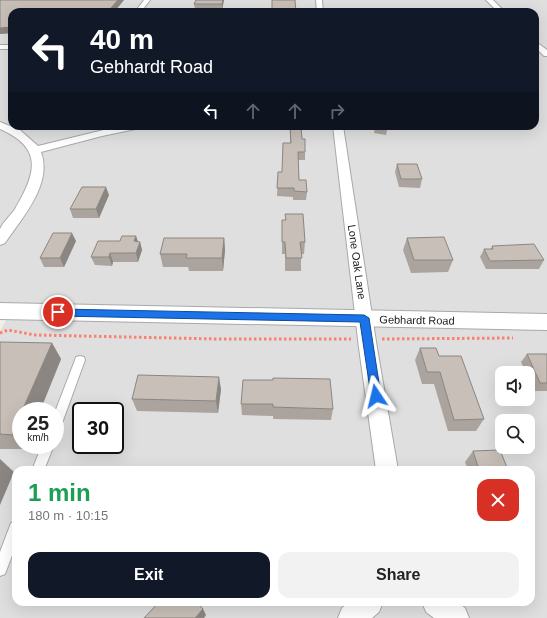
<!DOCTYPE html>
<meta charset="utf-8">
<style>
body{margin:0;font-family:Arial,sans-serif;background:#f2f2f2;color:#222;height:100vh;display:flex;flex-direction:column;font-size:15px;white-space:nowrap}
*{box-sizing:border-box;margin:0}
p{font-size:13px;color:#767676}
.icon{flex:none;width:22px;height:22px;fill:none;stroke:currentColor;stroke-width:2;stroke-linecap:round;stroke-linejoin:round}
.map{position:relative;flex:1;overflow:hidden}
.details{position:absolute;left:12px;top:466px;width:523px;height:140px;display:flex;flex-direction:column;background:#fff;border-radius:12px;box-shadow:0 4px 16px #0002}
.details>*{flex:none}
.hud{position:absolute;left:8px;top:8px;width:531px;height:122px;border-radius:12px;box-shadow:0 4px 16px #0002;background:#111827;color:#fff;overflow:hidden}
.tools{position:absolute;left:495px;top:366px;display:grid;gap:8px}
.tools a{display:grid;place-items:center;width:40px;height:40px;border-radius:8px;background:#fff;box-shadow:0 4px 16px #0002;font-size:20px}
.speed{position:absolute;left:12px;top:402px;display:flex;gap:8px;font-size:20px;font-weight:700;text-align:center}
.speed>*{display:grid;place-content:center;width:52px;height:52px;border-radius:50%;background:#fff;box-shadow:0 4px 16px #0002;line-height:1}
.speed small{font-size:10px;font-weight:400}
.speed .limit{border:2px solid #111;border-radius:6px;background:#fff;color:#111}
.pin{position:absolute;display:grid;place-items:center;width:34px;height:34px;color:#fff;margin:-17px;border:2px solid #fff;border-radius:50%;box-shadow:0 1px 4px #0007}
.me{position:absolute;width:44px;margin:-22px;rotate:350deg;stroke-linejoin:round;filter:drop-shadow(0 0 3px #0008)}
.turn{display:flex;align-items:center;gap:14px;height:84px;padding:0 16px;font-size:18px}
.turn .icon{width:52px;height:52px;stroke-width:2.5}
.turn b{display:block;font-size:28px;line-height:34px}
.lanes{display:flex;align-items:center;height:38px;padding:0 16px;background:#0003;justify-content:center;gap:20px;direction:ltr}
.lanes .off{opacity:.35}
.round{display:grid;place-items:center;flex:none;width:42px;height:42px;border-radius:12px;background:#f2f2f2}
.summary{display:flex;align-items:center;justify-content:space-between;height:68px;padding:0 16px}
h1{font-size:24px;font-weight:700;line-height:30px;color:#1e9e55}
.action{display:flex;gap:8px;margin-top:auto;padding:8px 16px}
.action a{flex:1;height:46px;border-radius:12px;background:#111827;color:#fff;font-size:16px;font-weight:700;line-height:46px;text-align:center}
.action a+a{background:#f2f2f2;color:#222}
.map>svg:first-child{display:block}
.residential{fill:#e0dfdf;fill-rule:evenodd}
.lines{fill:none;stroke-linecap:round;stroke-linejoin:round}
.service-casing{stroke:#a9a9a9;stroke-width:2}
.minor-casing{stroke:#a9a9a9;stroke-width:2}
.tertiary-casing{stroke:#a9a9a9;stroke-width:2}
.path{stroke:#fa8072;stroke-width:3;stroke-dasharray:2.5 2.5;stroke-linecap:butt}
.service{fill:#fff;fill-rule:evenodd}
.minor{fill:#fff;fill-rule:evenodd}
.tertiary{fill:#fff;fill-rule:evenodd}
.wall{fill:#aba49e}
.shaded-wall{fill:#8b8681}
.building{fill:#c7bfb8;stroke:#8b8681}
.route{fill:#1a73e8;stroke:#114b97}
.labels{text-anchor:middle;stroke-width:3.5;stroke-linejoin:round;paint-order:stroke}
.street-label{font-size:11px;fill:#222;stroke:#fff}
</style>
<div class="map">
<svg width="547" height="618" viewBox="0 0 547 618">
<rect width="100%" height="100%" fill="#f2efe9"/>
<path class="residential" d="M 0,0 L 547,0 L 547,618 L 0,618 L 0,331 L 13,308 L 0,307 ZM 12,12 L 535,12 L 535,126 L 12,126 ZM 502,373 L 528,373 L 528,399 L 502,399 ZM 21,411 L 55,411 L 55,445 L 21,445 ZM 81,411 L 115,411 L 115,445 L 81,445 ZM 502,421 L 528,421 L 528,447 L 502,447 ZM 16,470 L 531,470 L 531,602 L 16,602 Z"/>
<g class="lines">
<g class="service-casing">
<g id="service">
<polygon points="80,356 84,357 85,360 61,426 59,430 55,431 55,412 75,360 76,357"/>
<polygon points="42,445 54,445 44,470 32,470"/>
<polygon points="16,522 16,545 5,574 0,576 0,552 11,523"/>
</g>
</g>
<g class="minor-casing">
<g id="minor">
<polygon points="144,0 150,0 141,12 135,12"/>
<polygon points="316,0 322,0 323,12 317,12"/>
<polygon points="486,0 493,0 505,12 498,12"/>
<polygon points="535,41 547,50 547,56 544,56 535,47"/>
<rect x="0" y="45" width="12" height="4"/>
<path d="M 0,122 L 20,130 L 38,146 L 120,126 L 141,126 L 140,128 L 102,136 L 41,152 C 53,184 22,218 5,243 L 0,245 C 0,240 0,233 0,229 C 3,222 11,215 15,209 C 36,174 44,148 0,129 Z"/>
<polygon points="333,126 343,126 377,348 398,470 376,470 359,348"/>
<polygon points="349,602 383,602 379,612 372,618 338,618 342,608"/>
<polygon points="422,602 457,602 465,608 469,618 434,618 426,612"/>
</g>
</g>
<g class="tertiary-casing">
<polygon id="tertiary" points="0,303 547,314 547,330 0,319"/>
</g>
<g class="path">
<polyline points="0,333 8,330 35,335 218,339 351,339"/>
<polyline points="382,339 513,338"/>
</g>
<use href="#service" class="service"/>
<use href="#minor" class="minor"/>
<use href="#tertiary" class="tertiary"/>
</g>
<g class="wall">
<polygon points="0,0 124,0 114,12 12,12 12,33 0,34"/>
<polygon points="196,0 224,0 222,10 195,10 194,4"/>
<polygon points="290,126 301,126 302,139 305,152 305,160 298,160 299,180 307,192 306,200 293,200 293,197 277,196 278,172 282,172 290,143"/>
<polygon points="375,126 388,126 386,135 374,133"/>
<polygon points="397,164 422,179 420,188 399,187 395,172"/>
<polygon points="109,195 99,218 73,218 70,209"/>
<polygon points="282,220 305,242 304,254 301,254 301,271 285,271 285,254 282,254"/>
<polygon points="136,236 138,242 140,242 142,250 138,262 113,262 112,266 95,265 91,257 120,241"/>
<polygon points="224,238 225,250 223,271 189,271 188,267 163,267 160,254"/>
<polygon points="407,238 453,260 448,272 411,273 403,250"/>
<polygon points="76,241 64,267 44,267 40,258"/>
<polygon points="492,246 544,260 539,269 486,269 480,257 484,249 491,249"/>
<polygon points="0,343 52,343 61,359 40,411 21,411 24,449 0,449"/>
<polygon points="420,348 439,356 484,419 476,431 448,431 434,384 422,384 415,360"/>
<polygon points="527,354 547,354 547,391 534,391 528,378 528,373 526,373 521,362"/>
<polygon points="243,380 333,409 331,420 273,419 273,416 242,415 241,404"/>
<polygon points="221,389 218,413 137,411 132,399"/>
<polygon points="473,451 508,470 468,470 465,462"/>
</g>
<g class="shaded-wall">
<polygon points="118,0 124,0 114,12 111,12 110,9"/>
<polygon points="223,0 224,0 222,10 222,4"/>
<polygon points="12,27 12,33 0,34 0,28"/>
<polygon points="106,187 109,195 99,218 96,209"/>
<polygon points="72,233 76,241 64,267 60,258"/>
<polygon points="136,236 139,245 140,242 142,250 138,262 136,253 134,241"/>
<polygon points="224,238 225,250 223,271 222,258"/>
<polygon points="110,253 113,262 112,266 109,257"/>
<polygon points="52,343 61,359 40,411 22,411"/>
<polygon points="219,377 221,389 218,413 216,401"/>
<polygon points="21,413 21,445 26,445 24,449 12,435"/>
<polygon points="0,459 14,472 0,505"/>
<polygon points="203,609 206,615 204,618 195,618"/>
</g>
<g class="building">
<polygon points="0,0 118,0 110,9 89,9 90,12 12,12 12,27 0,28"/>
<polygon points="196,0 223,0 222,4 194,4"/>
<polygon points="272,0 295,0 296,12 272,12"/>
<polygon points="290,126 301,126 302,139 305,139 305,152 298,152 299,180 306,180 307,192 294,191 294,188 277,188 278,172 282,172 283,143 291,143"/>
<polygon points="397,164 417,164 422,179 401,179"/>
<polygon points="82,187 106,187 96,209 70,209"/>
<polygon points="285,214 303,214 305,242 300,242 302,258 286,258 285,242 282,242 282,220 286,220"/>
<polygon points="53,233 72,233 60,258 40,258"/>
<polygon points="122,236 136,236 134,241 140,242 136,253 110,253 109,257 91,257 98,241 120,241"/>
<polygon points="444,237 453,260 414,260 407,238"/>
<polygon points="164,238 224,238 222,258 186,258 187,254 160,254"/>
<polygon points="534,244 544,260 490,261 484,249 493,249 492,246"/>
<polygon points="0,342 52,343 22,411 21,411 21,413 12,435 0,434"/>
<polygon points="420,348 436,348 439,356 461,356 484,419 454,420 440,372 427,372"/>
<polygon points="527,354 547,354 547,383 540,383"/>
<polygon points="138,375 219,377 216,401 132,399"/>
<polygon points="273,378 330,379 333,409 273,407 273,404 241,404 243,380 273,380"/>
<polygon points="500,450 508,470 479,470 473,451"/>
<polygon points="159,602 197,602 203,609 195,618 144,618"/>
</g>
<polygon class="route" points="58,309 364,315 369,318 381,396 380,399 376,401 372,399 371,396 360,322 58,316 54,312"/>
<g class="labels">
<g class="street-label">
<text transform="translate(357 262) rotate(82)" y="4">Lone Oak Lane</text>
<text transform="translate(417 320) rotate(1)" y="4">Gebhardt Road</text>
</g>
</g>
</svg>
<div class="tools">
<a><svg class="icon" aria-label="sound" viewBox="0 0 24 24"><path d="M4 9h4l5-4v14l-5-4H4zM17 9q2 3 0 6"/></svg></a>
<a><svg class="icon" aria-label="search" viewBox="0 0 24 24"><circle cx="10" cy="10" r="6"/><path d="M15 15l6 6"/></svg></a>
</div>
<div class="speed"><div>25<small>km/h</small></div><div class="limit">30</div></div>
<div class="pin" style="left:58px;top:312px;background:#d93025"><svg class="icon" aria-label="arrive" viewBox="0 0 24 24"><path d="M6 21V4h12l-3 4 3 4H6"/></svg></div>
<svg class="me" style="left:376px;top:396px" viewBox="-20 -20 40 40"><path d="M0-17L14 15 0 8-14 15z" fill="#1a73e8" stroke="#fff" stroke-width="4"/></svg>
<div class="hud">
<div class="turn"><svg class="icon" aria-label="left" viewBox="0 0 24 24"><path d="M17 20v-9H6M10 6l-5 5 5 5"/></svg><div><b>40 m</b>Gebhardt Road</div></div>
<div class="lanes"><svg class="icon" aria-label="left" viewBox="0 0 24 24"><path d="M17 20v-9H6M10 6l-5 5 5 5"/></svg><svg class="icon off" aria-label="ahead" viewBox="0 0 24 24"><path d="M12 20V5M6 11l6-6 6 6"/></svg><svg class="icon off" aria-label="ahead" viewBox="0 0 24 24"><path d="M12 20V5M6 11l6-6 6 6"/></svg><svg class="icon off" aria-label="right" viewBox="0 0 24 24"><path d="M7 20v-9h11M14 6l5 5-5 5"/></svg></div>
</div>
<section class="details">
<div class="summary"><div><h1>1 min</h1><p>180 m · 10:15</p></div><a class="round" style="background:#d93025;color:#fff"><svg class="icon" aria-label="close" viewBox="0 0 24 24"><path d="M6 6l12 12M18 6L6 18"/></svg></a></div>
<div class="action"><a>Exit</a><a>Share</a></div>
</section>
</div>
